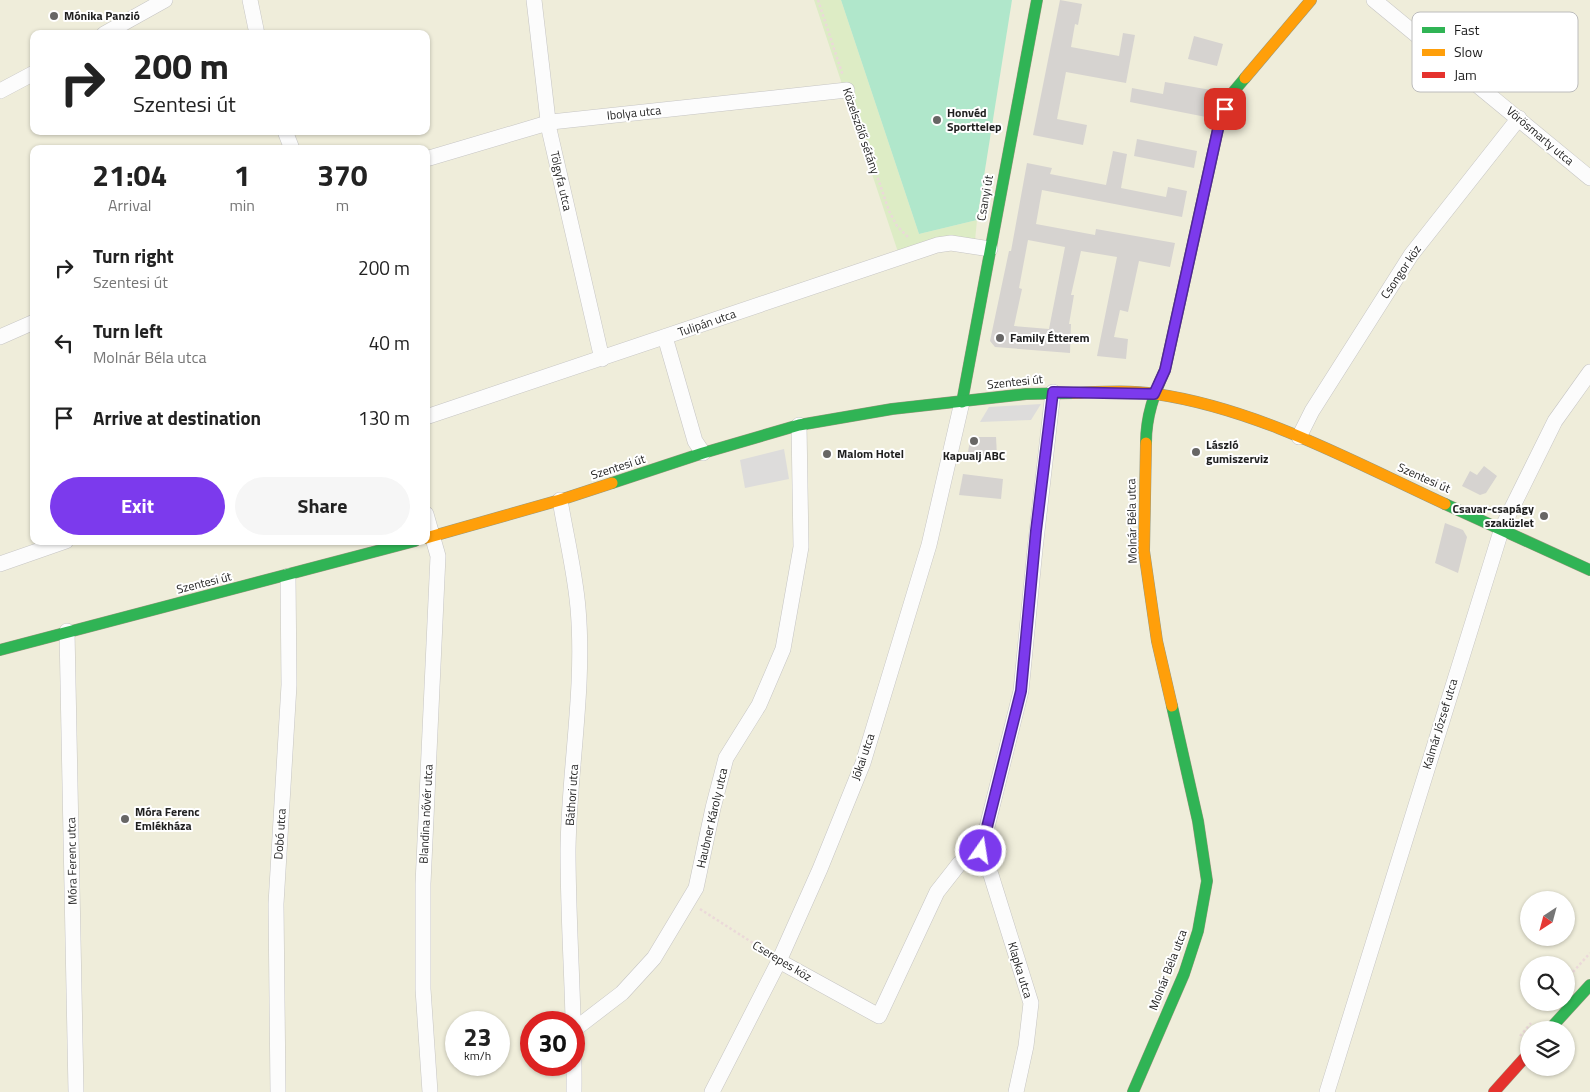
<!DOCTYPE html>
<meta charset="utf-8">
<style>
body{margin:0;font-family:"Titillium Web",sans-serif;background:#f6f6f6;color:#222;height:100vh;display:flex;flex-direction:column;font-size:19px;white-space:nowrap}
*{box-sizing:border-box;margin:0}
p{font-size:16px;color:#767676}
.icon{flex:none;width:28px;height:28px;fill:none;stroke:currentColor;stroke-width:2;stroke-linecap:round;stroke-linejoin:round}
.map{position:relative;flex:1;overflow:hidden}
.drawer{position:absolute;left:30px;top:145px;width:400px;height:400px;display:flex;flex-direction:column;background:#fff;border-radius:10px;box-shadow:0 1px 4px #0004}
.drawer>*{flex:none}
.guide{position:absolute;left:30px;top:30px;width:400px;height:105px;border-radius:10px;box-shadow:0 1px 4px #0004;background:#fff;color:#222;overflow:hidden}
.needle{width:32px;rotate:216deg}
.tools{position:absolute;left:1520px;top:891px;display:grid;gap:10px}
.tools a{display:grid;place-items:center;width:55px;height:55px;border-radius:50%;background:#fff;box-shadow:0 1px 4px #0004;font-size:25px}
.speed{position:absolute;left:445px;top:1011px;display:flex;gap:10px;font-size:25px;font-weight:700;text-align:center}
.speed>*{display:grid;place-content:center;width:65px;height:65px;border-radius:50%;background:#fff;box-shadow:0 1px 4px #0004;line-height:1}
.speed small{font-size:12px;font-weight:400}
.speed .limit{border:8px solid #d22;background:#fff;color:#111}
.pin{position:absolute;display:grid;place-items:center;width:42px;height:42px;color:#fff;margin:-21px;border-radius:10px;box-shadow:0 2px 8px #0006}
.me{position:absolute;width:55px;margin:-28px;rotate:13deg;stroke-linejoin:round;filter:drop-shadow(0 0 4px #0008)}
.turn{display:flex;align-items:center;gap:18px;height:105px;padding:0 20px;font-size:22px}
.turn .icon{width:65px;height:65px;stroke-width:2.5}
.turn b{display:block;font-size:35px;line-height:42px}
.eta{display:flex;justify-content:space-evenly;align-items:center;height:85px;text-align:center}
.eta b{font-size:30px;font-weight:700;line-height:35px}
.action{display:flex;gap:10px;margin-top:auto;padding:10px 20px}
.action a{flex:1;height:58px;border-radius:30px;background:#7c3aed;color:#fff;font-size:20px;font-weight:700;line-height:58px;text-align:center}
.action a+a{background:#f6f6f6;color:#222}
ul{padding:0;list-style:none}
li{display:flex;align-items:center;gap:15px;height:75px;padding:0 20px}
li div{flex:1}
li b{display:block;font-size:19px}
li em{font-style:normal}
.map>svg:first-child{display:block}
.farmland{fill:#efedda;fill-rule:evenodd}
.grass{fill:#ddecc5}
.pitch{fill:#b0e7cb}
.parking{fill:#dddcdb}
.building{fill:#d6d3d0;fill-rule:evenodd}
.lines{fill:none;stroke-linecap:round;stroke-linejoin:round}
.street-casing{stroke:#c6c5c4;stroke-width:16}
.fast-casing{stroke:#98987e;stroke-width:12}
.slow-casing{stroke:#98987e;stroke-width:12}
.jam-casing{stroke:#98987e;stroke-width:12}
.path{stroke:#ebd9d9;stroke-width:2.5;stroke-dasharray:2.5 2.5;stroke-linecap:butt}
.street{stroke:#fcfcfc;stroke-width:15}
.fast{stroke:#30b455;stroke-width:11}
.slow{stroke:#ff9f0a;stroke-width:11}
.jam{stroke:#e5322d;stroke-width:11}
.route-casing{stroke:#51269a;stroke-width:12}
.route{stroke:#7c3aed;stroke-width:9}
.poi-dot{fill:#676665;stroke:#fff;stroke-width:2}
.labels{text-anchor:middle;stroke-width:4;stroke-linejoin:round;paint-order:stroke}
.poi-label{font-size:12px;font-weight:bold;fill:#1f1f1f;stroke:#fff;text-anchor:start}
.street-label{font-size:12px;fill:#1f1f1f;stroke:#fff}
.key{fill:#fff;stroke:#bcbcbc;stroke-width:1}
.key-label{font-size:14px;fill:#1f1f1f}
</style>
<div class="map">
<svg width="1590" height="1092" viewBox="0 0 1590 1092">
<rect width="100%" height="100%" fill="#edebe8"/>
<path class="farmland" d="M 0,0 L 1590,0 L 1590,1092 L 0,1092 ZM 34,34 L 426,34 L 426,131 L 34,131 ZM 34,149 L 426,149 L 426,541 L 34,541 ZM 1529,900 L 1566,900 L 1566,938 L 1529,938 ZM 1529,965 L 1566,965 L 1566,1002 L 1529,1002 ZM 456,1022 L 499,1022 L 499,1065 L 456,1065 ZM 531,1022 L 574,1022 L 574,1065 L 531,1065 ZM 1529,1030 L 1566,1030 L 1566,1068 L 1529,1068 Z"/>
<polygon class="grass" points="814,0 841,0 919,234 977,220 974,251 951,247 901,261"/>
<polygon class="pitch" points="841,0 1012,0 977,220 919,234"/>
<g class="parking">
<polygon points="1041,404 1031,420 980,422 989,407"/>
<polygon points="784,449 789,479 745,488 740,460"/>
</g>
<g class="building">
<polygon points="1060,0 1082,4 1078,25 1075,24 1071,47 1119,56 1123,33 1135,35 1126,83 1066,72 1057,119 1087,125 1083,145 1033,135"/>
<polygon points="1194,36 1223,44 1217,66 1188,59"/>
<polygon points="1165,82 1211,90 1206,117 1130,102 1132,88 1163,94"/>
<polygon points="1137,139 1197,151 1194,168 1134,156"/>
<path d="M 1113,151 L 1127,154 L 1121,188 L 1166,197 L 1168,187 L 1187,191 L 1182,217 L 1042,190 L 1036,224 L 1095,235 L 1096,229 L 1175,243 L 1170,267 L 1139,261 L 1128,312 L 1120,310 L 1114,337 L 1128,339 L 1126,359 L 1097,356 L 1117,257 L 1081,251 L 1071,295 L 1074,295 L 1069,324 L 1071,324 L 1070,353 L 995,347 L 990,341 L 1009,251 L 1011,251 L 1027,163 L 1052,168 L 1050,174 L 1106,185 ZM 1028,240 L 1065,247 L 1049,329 L 1014,326 L 1022,289 L 1019,288 Z"/>
<polygon points="973,437 996,437 997,456 967,457 970,441"/>
<polygon points="1484,466 1497,476 1486,493 1480,495 1462,486 1470,471 1477,475"/>
<polygon points="963,474 1003,479 1001,499 959,495"/>
<polygon points="1445,523 1463,530 1467,537 1458,573 1435,563"/>
</g>
<g class="lines">
<g class="street-casing">
<g id="street">
<polyline points="250,0 257,34"/>
<polyline points="534,0 549,129 602,359"/>
<polyline points="1374,0 1590,178"/>
<polyline points="104,34 165,0"/>
<polyline points="0,91 34,73"/>
<polyline points="285,131 292,149"/>
<polyline points="426,159 551,122 847,90"/>
<polyline points="0,337 34,322"/>
<polyline points="665,337 695,441 703,453"/>
<polyline points="426,417 937,245 951,243 990,249"/>
<polyline points="1299,437 1312,411 1411,255 1519,118"/>
<path d="M 560,500 C 566,536 575,572 578,608 C 585,689 569,769 568,850 C 568,931 575,1011 574,1092"/>
<polyline points="426,514 438,556 423,884 423,989 430,1092"/>
<polyline points="0,564 66,541"/>
<polyline points="67,631 76,1092"/>
<polyline points="779,961 879,1016 937,892 959,864 981,851"/>
<polyline points="575,1029 622,993 654,958 696,888 713,808 726,758 759,705 783,649 801,547 799,425"/>
<polyline points="278,1092 276,904 289,685 288,576"/>
<polyline points="712,1092 779,961 820,869 863,763 929,545 962,402"/>
<polyline points="1016,1092 1026,1046 1031,1003 991,875 981,851 1021,691 1035,549 1053,392"/>
<polyline points="1327,1092 1502,528 1555,421 1590,372"/>
</g>
</g>
<g class="fast-casing">
<g id="fast">
<polyline points="962,402 1037,0"/>
<path d="M 1146,443 C 1146,416 1154,394 1165,370 L 1220,120 L 1229,97 L 1245,78"/>
<polyline points="612,483 703,453 799,425 892,409 1026,394 1073,393"/>
<polyline points="1445,504 1590,570"/>
<polyline points="0,650 415,541"/>
<polyline points="1549,1030 1590,985"/>
<polyline points="1133,1092 1184,974 1198,931 1207,881 1198,821 1172,706"/>
</g>
</g>
<g class="slow-casing">
<g id="slow">
<polyline points="1245,78 1311,0"/>
<path d="M 1073,393 C 1100,392 1129,390 1156,394 C 1258,409 1352,461 1445,504"/>
<polyline points="1146,443 1144,551 1157,641 1172,706"/>
<polyline points="426,538 560,500 612,483"/>
</g>
</g>
<g class="jam-casing">
<polyline id="jam" points="1494,1092 1529,1053"/>
</g>
<g class="path">
<polyline points="818,0 843,76"/>
<polyline points="852,102 889,211 897,226 909,238"/>
<polyline points="700,909 767,952"/>
<polyline points="1573,972 1590,953"/>
<polyline points="1520,1036 1531,1023"/>
</g>
<use href="#street" class="street"/>
<use href="#fast" class="fast"/>
<use href="#slow" class="slow"/>
<use href="#jam" class="jam"/>
</g>
<g class="lines">
<g class="route-casing">
<polyline id="route" points="981,851 1021,691 1036,531 1053,392 1154,394 1165,370 1220,120 1225,109"/>
</g>
<use href="#route" class="route"/>
</g>
<g class="poi-dot">
<circle cx="54" cy="16" r="5"/>
<circle cx="937" cy="120" r="5"/>
<circle cx="1000" cy="338" r="5"/>
<circle cx="974" cy="441" r="5"/>
<circle cx="1196" cy="452" r="5"/>
<circle cx="827" cy="454" r="5"/>
<circle cx="1544" cy="516" r="5"/>
<circle cx="125" cy="819" r="5"/>
</g>
<g class="labels">
<g class="poi-label">
<text x="64" y="20">Mónika Panzió</text>
<text x="947" y="117">Honvéd<tspan x="947" dy="14">Sporttelep</tspan></text>
<text x="1010" y="342">Family Étterem</text>
<text x="1206" y="449">László<tspan x="1206" dy="14">gumiszerviz</tspan></text>
<text x="837" y="458">Malom Hotel</text>
<text x="974" y="460" text-anchor="middle">Kapualj ABC</text>
<text x="1534" y="513" text-anchor="end">Csavar-csapágy<tspan x="1534" dy="14">szaküzlet</tspan></text>
<text x="135" y="816">Móra Ferenc<tspan x="135" dy="14">Emlékháza</tspan></text>
</g>
<g class="street-label">
<text transform="translate(634 113) rotate(-6)" y="4">Ibolya utca</text>
<text transform="translate(861 131) rotate(71)" y="4">Közelszőlő sétány</text>
<text transform="translate(1540 136) rotate(40)" y="4">Vörösmarty utca</text>
<text transform="translate(561 181) rotate(77)" y="4">Tölgyfa utca</text>
<text transform="translate(985 198) rotate(-80)" y="4">Csanyi út</text>
<text transform="translate(1401 272) rotate(-56)" y="4">Csongor köz</text>
<text transform="translate(707 323) rotate(-19)" y="4">Tulipán utca</text>
<text transform="translate(1015 382) rotate(-6)" y="4">Szentesi út</text>
<text transform="translate(618 467) rotate(-18)" y="4">Szentesi út</text>
<text transform="translate(1424 478) rotate(24)" y="4">Szentesi út</text>
<text transform="translate(1132 521) rotate(-91)" y="4">Molnár Béla utca</text>
<text transform="translate(204 583) rotate(-14)" y="4">Szentesi út</text>
<text transform="translate(1440 724) rotate(-73)" y="4">Kalmár József utca</text>
<text transform="translate(863 757) rotate(-71)" y="4">Jókai utca</text>
<text transform="translate(572 795) rotate(-86)" y="4">Báthori utca</text>
<text transform="translate(426 814) rotate(-87)" y="4">Blandina nővér utca</text>
<text transform="translate(712 818) rotate(-77)" y="4">Haubner Károly utca</text>
<text transform="translate(280 834) rotate(-86)" y="4">Dobó utca</text>
<text transform="translate(72 861) rotate(-91)" y="4">Móra Ferenc utca</text>
<text transform="translate(782 961) rotate(31)" y="4">Cserepes köz</text>
<text transform="translate(1020 970) rotate(73)" y="4">Klapka utca</text>
<text transform="translate(1168 970) rotate(-69)" y="4">Molnár Béla utca</text>
</g>
</g>
<rect x="1412" y="12" width="166" height="80" rx="8" class="key"/>
<rect x="1422" y="27" width="23" height="6" fill="#30b455"/>
<rect x="1422" y="49" width="23" height="7" fill="#ff9f0a"/>
<rect x="1422" y="72" width="23" height="6" fill="#e5322d"/>
<g class="key-label">
<text x="1454" y="35">Fast</text>
<text x="1454" y="57">Slow</text>
<text x="1454" y="80">Jam</text>
</g>
</svg>
<div class="tools">
<a><svg class="needle" viewBox="-14 -14 28 28"><path d="M0-13l5 13h-10z" fill="#e53935"/><path d="M0 13l5-13h-10z" fill="#767676"/></svg></a>
<a><svg class="icon" aria-label="search" viewBox="0 0 24 24"><circle cx="10" cy="10" r="6"/><path d="M15 15l6 6"/></svg></a>
<a><svg class="icon" aria-label="layers" viewBox="0 0 24 24"><path d="M12 4l9 5-9 5-9-5zM3 14l9 5 9-5"/></svg></a>
</div>
<div class="speed"><div>23<small>km/h</small></div><div class="limit">30</div></div>
<div class="pin" style="left:1225px;top:109px;background:#d93025"><svg class="icon" aria-label="arrive" viewBox="0 0 24 24"><path d="M6 21V4h12l-3 4 3 4H6"/></svg></div>
<svg class="me" style="left:981px;top:851px" viewBox="-20 -20 40 40"><circle r="17" fill="#7c3aed" stroke="#fff" stroke-width="3"/><path d="M0-11L8 9 0 5-8 9z" fill="#fff"/></svg>
<div class="guide">
<div class="turn"><svg class="icon" aria-label="right" viewBox="0 0 24 24"><path d="M7 20v-9h11M14 6l5 5-5 5"/></svg><div><b>200 m</b>Szentesi út</div></div>
</div>
<section class="drawer">
<div class="eta">
<div><b>21:04</b><p>Arrival</p></div>
<div><b>1</b><p>min</p></div>
<div><b>370</b><p>m</p></div>
</div>
<ul>
<li><svg class="icon" aria-label="right" viewBox="0 0 24 24"><path d="M7 20v-9h11M14 6l5 5-5 5"/></svg><div><b>Turn right</b><p>Szentesi út</p></div><em>200 m</em></li>
<li><svg class="icon" aria-label="left" viewBox="0 0 24 24"><path d="M17 20v-9H6M10 6l-5 5 5 5"/></svg><div><b>Turn left</b><p>Molnár Béla utca</p></div><em>40 m</em></li>
<li><svg class="icon" aria-label="arrive" viewBox="0 0 24 24"><path d="M6 21V4h12l-3 4 3 4H6"/></svg><div><b>Arrive at destination</b></div><em>130 m</em></li>
</ul>
<div class="action"><a>Exit</a><a>Share</a></div>
</section>
</div>
